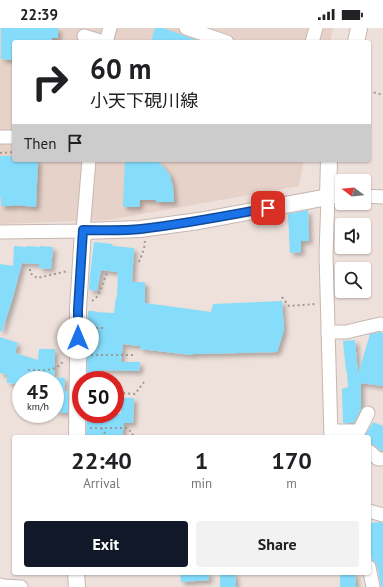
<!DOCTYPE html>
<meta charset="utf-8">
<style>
body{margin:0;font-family:"PT Sans","Noto Sans JP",sans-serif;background:#f2f2f2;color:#202124;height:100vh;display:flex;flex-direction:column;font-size:15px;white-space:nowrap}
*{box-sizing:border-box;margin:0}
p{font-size:13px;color:#757577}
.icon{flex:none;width:22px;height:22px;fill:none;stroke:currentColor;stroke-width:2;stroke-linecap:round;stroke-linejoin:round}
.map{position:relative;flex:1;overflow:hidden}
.details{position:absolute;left:12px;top:407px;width:359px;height:140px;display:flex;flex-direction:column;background:#fff;border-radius:4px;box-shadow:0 1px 3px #0004}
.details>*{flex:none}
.banner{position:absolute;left:12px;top:12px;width:359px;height:122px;border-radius:4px;box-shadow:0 1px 3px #0004;background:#fff;color:#202124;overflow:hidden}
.needle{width:26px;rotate:286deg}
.controls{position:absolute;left:335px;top:146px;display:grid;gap:8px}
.controls a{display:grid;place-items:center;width:36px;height:36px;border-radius:4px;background:#fff;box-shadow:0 1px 3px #0004;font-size:20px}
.speed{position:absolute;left:12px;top:343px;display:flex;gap:8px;font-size:20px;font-weight:700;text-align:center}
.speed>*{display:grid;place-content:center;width:52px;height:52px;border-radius:50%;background:#fff;box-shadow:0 1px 3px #0004;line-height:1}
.speed small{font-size:10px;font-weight:400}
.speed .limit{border:6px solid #d22;background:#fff;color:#111}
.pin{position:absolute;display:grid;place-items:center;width:34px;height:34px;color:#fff;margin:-17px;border-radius:8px;box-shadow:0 2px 6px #0006}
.me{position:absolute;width:44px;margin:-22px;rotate:0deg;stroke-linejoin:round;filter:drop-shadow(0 0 3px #0008)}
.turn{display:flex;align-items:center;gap:14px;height:84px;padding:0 12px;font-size:18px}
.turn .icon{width:52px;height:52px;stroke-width:2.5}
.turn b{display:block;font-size:28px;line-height:34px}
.then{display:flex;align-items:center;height:38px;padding:0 12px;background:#0003;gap:8px;font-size:15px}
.eta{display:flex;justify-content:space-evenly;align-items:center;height:68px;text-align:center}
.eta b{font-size:24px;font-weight:600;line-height:28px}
.button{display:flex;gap:8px;margin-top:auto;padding:8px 12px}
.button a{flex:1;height:46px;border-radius:4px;background:#111827;color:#fff;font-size:16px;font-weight:600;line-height:46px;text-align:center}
.button a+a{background:#f2f2f2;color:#202124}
.status{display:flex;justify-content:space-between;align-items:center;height:28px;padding:0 20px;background:#fff;direction:ltr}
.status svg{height:11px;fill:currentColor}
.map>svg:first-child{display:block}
.built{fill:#e6d2c9}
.building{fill:#86ddfb;filter:url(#shadow)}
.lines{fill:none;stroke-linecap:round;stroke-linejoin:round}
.minor-casing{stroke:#c5b8b2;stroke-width:15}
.major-casing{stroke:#c5b8b2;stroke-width:18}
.path{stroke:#a19793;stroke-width:2;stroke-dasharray:2 3;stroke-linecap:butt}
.minor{stroke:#fff;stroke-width:13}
.major{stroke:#fff;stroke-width:16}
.route-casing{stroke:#114b97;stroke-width:10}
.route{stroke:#1a73e8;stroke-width:7}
</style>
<div class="status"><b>22:39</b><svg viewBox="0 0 49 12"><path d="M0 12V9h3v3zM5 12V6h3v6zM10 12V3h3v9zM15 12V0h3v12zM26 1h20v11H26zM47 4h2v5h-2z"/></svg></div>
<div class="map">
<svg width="383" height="559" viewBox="0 0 383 559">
<defs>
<filter id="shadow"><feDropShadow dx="3.5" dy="3.5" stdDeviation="2" flood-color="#0004"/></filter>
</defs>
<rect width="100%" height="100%" fill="#eee1db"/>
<polygon class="built" points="0,0 333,0 330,14 14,14 14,132 304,132 299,158 108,192 0,196"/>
<g class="building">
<polygon points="1,0 58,0 58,10 52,10 52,14 14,14 14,32 1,31"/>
<polygon points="155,0 163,0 199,13 199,14 151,14"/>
<polygon points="0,128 14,128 14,132 38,132 36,179 14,177 14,178 1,178 1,170 0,170"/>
<polygon points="125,132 150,132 160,135 170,147 173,159 174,174 156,174 156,172 140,172 139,179 123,179"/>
<polygon points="308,182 309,213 301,213 301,224 290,225 288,186"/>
<polygon points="94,214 112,216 112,218 134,220 132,254 145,254 145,275 211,284 213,276 282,273 284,302 277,324 193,326 192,327 140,321 140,318 123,316 121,334 140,334 139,343 101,342 101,352 87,352 88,283 95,283 95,284 114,285 116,269 117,269 118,246 117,246 117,244 101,242 97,263 89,262 90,247"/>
<polygon points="14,218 27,219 27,218 40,219 40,218 53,219 51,241 39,240 39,236 22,235 13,269 2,304 0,303 0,236 13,238"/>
<polygon points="380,304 383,305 383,358 361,355 361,381 354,395 343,395 342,361 348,359 347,343 346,343 343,313 355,312 358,346 370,306"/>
<polygon points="0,309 18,315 15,325 38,332 39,321 55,321 54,352 20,352 20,356 7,355 7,347 0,345"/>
<polygon points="55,349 65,350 64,363 68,363 68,385 55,384"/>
<polygon points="122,370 134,370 133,395 124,395 122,409 86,409 87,386 121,386"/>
<polygon points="373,394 383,398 383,423 381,423 374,417 369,415 369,409 364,409"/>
<polygon points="380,494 383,495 383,559 381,559 377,537 375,534 372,532 369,520 369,495"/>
<polygon points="180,545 209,545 209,552 181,554"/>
<polygon points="220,545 235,545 236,559 220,559"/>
<polygon points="340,545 355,545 356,559 340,559"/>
</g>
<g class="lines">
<g class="minor-casing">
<g id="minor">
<polyline points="186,0 227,14"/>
<polyline points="84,8 103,14"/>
<polyline points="106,14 110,0"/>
<polyline points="312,14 316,0"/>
<polyline points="0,109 14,109"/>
<polyline points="364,168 383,169"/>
<polyline points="0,204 83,203 89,132"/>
<polyline points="328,304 346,304 380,296 383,297"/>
<polyline points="331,403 359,403 368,385"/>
<polyline points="331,409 326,226 328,169 342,168"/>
<polyline points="369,423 378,431 383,431"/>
<polyline points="369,483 383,487"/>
<polyline points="369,539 373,559"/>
<polyline points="0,557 4,558 21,559"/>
</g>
</g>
<g class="major-casing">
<g id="major">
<polyline points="356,14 359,0"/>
<polyline points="77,409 78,330 78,281 83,203 140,201 199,193 328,169 329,132"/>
<polyline points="76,545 77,559"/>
</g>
</g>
<g class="path">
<polyline points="369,63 383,67"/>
<polyline points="0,125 14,124"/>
<polyline points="139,234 144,221 145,213"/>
<polyline points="30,241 30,245 37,250 68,243"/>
<polyline points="282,269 289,278 316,276"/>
<polyline points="92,273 98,268 107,245"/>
<polyline points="91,300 103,300"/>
<polyline points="91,327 135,327"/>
<path d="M 28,342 C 41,342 56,345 64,332"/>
<polyline points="115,370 121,365 135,366 144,354"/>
<polyline points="90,400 126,400 133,405 132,409"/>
<polyline points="101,400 108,409"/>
</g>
<use href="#minor" class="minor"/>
<use href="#major" class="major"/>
</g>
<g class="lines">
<g class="route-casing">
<path id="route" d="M 78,310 L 78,281 L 83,202 C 103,202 122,203 141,201 C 184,196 226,188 268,180"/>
</g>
<use href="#route" class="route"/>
</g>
</svg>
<div class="controls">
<a><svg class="needle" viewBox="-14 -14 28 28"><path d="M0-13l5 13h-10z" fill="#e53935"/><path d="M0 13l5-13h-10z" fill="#757577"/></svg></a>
<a><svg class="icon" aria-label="sound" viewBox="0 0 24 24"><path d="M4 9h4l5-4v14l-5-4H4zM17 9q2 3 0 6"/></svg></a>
<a><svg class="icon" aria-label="search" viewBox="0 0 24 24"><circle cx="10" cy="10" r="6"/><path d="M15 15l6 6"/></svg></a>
</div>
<div class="speed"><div>45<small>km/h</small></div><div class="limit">50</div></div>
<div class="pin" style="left:268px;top:180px;background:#d93025"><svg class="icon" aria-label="arrive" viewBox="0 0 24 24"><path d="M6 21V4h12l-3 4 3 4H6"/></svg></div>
<svg class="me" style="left:78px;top:310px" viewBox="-20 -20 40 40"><circle r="19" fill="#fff"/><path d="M0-13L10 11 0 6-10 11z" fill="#1a73e8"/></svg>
<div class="banner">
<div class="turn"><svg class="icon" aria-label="right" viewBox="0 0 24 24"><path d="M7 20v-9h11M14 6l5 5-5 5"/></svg><div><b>60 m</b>小天下硯川線</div></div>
<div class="then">Then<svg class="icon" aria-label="arrive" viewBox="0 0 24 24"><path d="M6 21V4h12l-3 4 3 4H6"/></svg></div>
</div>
<section class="details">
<div class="eta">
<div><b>22:40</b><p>Arrival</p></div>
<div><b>1</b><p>min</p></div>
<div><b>170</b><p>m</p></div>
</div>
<div class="button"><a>Exit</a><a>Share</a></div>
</section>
</div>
